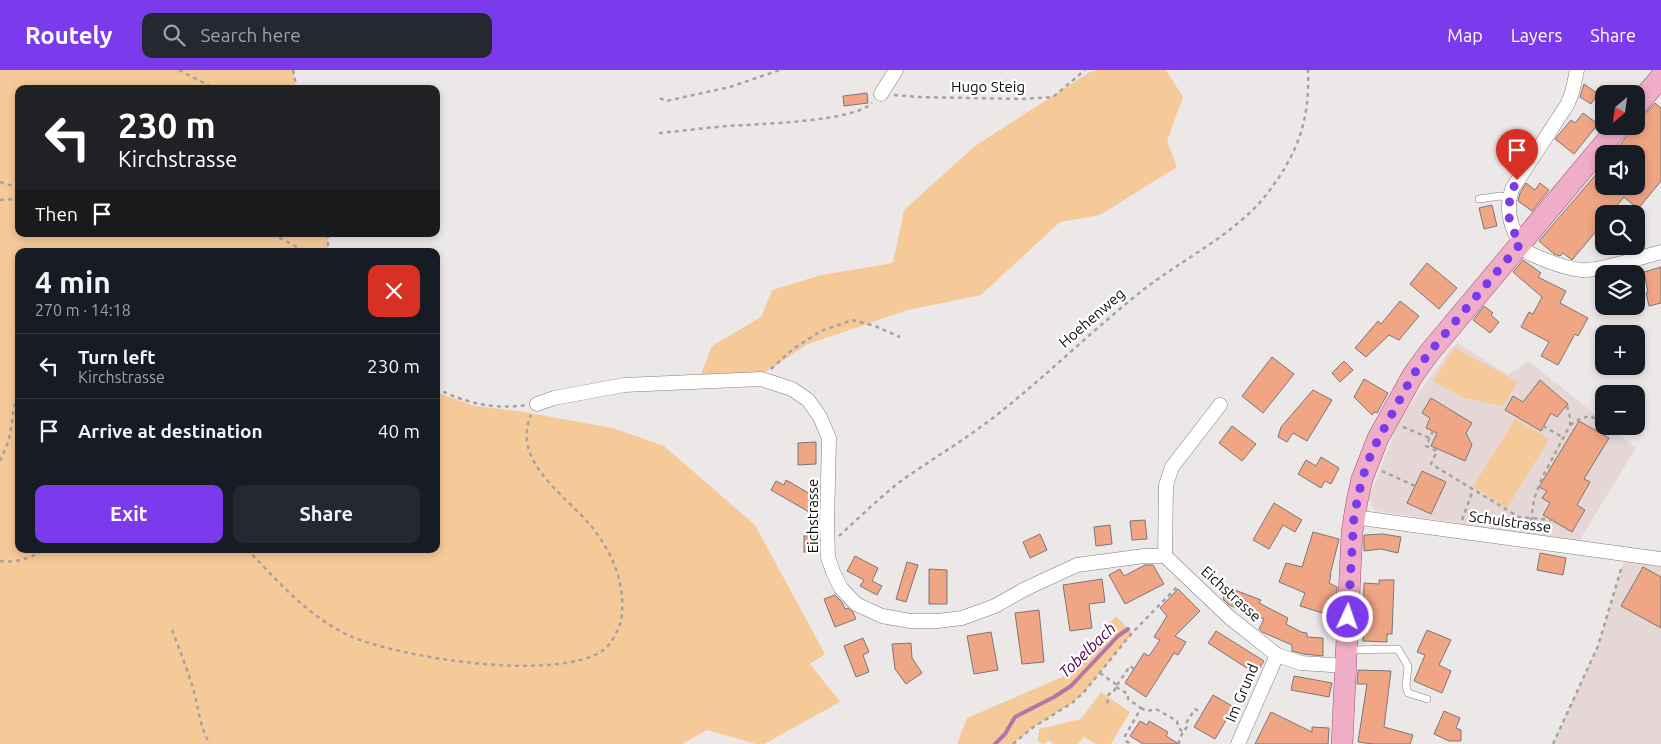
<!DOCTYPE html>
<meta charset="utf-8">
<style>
body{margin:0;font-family:Ubuntu,sans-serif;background:#242831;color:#f1f3f6;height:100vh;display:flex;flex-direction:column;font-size:19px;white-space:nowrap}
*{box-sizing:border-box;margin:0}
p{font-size:16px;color:#9ea1a6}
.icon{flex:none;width:28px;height:28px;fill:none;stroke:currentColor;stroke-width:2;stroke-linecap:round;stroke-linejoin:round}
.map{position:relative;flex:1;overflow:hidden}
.details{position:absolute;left:15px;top:178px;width:425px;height:305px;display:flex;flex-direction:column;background:#171b24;border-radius:10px;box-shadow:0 2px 8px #0003}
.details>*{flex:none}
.hud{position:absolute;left:15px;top:15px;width:425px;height:152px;border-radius:10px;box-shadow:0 2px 8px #0003;background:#202124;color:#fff;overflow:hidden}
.needle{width:32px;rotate:209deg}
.controls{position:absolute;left:1595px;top:15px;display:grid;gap:10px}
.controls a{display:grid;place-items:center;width:50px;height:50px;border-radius:10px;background:#171b24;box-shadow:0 2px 8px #0003;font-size:25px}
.pin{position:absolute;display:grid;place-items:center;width:42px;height:42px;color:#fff;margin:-51px -21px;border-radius:50% 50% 50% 0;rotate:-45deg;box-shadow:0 0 5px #0007}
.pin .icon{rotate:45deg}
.me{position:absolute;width:55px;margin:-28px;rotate:3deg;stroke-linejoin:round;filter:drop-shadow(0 0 4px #0008)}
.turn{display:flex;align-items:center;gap:18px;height:105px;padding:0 20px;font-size:22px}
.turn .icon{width:65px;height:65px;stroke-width:2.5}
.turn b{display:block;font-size:35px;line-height:42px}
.then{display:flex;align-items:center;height:48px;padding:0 20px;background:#0003;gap:10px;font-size:19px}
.round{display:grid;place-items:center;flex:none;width:52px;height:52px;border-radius:10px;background:#242831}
.overview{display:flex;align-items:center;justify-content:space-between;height:85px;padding:0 20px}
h1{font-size:30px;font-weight:600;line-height:38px}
.button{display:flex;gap:10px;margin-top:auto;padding:10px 20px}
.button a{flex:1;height:58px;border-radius:10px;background:#7c3aed;color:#fff;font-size:20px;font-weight:600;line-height:58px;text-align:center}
.button a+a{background:#242831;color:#f1f3f6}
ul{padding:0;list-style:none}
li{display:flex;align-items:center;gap:15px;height:65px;padding:0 20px;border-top:1px solid #363941}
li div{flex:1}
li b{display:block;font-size:19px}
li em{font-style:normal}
header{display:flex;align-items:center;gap:30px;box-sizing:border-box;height:70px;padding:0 25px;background:#7c3aed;color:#fff}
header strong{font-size:24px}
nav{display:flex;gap:28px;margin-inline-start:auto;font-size:18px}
.search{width:350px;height:45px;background:#242831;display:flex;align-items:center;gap:12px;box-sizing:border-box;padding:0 18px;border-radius:10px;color:#9ea1a6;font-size:19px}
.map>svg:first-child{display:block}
.built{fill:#e4d7d6}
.green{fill:#f6c998}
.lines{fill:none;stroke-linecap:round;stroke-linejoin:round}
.stream{stroke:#b276a7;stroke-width:4}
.building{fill:#f0a584;stroke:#7b7776}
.service-casing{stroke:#827d7d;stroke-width:8}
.minor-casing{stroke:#827d7d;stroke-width:15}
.primary-casing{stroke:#9b526e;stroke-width:22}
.path{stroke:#a6a2a2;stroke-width:2.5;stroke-dasharray:4 4;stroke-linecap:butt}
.service{stroke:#fff;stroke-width:7}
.minor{stroke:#fff;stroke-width:14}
.primary{stroke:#f0adc7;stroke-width:21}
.route{stroke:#7c3aed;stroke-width:9;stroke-dasharray:0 16.2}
.labels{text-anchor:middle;stroke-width:4.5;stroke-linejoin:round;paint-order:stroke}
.street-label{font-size:15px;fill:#0f0e0e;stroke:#fff}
.water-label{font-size:16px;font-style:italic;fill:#4e0146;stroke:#fff}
</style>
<header>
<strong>Routely</strong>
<div class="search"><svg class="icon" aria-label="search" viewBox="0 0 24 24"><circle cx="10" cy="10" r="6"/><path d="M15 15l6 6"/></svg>Search here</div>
<nav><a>Map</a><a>Layers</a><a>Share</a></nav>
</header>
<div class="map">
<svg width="1661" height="674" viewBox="0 0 1661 674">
<rect width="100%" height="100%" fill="#ede8e8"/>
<g class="built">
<polygon points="1458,273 1508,305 1529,291 1604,352 1604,356 1609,356 1636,378 1579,471 1376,441 1368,430 1400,349 1452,277"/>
<polygon points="1626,485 1661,489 1661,674 1553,674 1598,576"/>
</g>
<g class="green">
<polygon points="0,0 293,0 296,19 19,19 19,164 328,165 328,181 19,181 19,479 436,479 436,321 446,326 475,336 518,341 613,358 664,376 755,455 825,584 810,594 840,632 764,674 756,674 707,660 682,674 0,674"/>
<polygon points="1097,0 1166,0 1183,27 1167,71 1177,97 1100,145 1060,152 981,225 908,240 808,274 756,308 699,309 712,276 761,247 772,220 821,205 893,193 904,140 975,76 1090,2"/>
<polygon points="1455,278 1518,312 1503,336 1464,328 1433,311"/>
<polygon points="1515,349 1549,369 1507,438 1473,417"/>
<polygon points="1116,546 1132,563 1084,622 1072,633 1032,658 1013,674 957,674 967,648 1062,607"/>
<polygon points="1101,622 1130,642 1111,674 1096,674 1084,667 1078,674 1053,674 1049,670 1044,674 1038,672 1039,659 1081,649"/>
</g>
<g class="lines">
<polyline class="stream" points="995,674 1005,664 1015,647 1054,627 1071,616 1118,566 1128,559"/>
</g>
<g class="building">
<polygon points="1584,14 1598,24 1591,34 1580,27"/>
<polygon points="867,23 868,33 844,36 843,26"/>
<polygon points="1655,33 1661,38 1661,111 1638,139 1624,127 1610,144 1604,144 1604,152 1572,190 1563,183 1560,186 1554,184 1539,171 1604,95 1604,116 1636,116 1636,84 1613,84 1634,56 1636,56 1636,54 1642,47"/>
<polygon points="1583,43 1598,54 1574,84 1555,69 1571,50 1575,53"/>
<polygon points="1526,113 1535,120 1540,113 1549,120 1532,141 1518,131 1520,123"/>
<polygon points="1492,135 1497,156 1484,159 1479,138"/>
<polygon points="1523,190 1541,203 1538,207 1566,221 1560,233 1588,248 1578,266 1575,264 1558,295 1541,286 1549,272 1521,257 1529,242 1533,244 1542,227 1513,202"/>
<polygon points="1427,193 1457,218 1439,239 1410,214"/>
<polygon points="1661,197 1661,233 1649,236 1646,223 1648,223 1644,202"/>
<polygon points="1400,231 1419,246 1399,270 1389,265 1366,287 1355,278 1378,251 1381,254"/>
<polygon points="1484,236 1493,243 1491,245 1499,252 1490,263 1473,250"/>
<polygon points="1272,287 1294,304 1263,343 1242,326"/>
<polygon points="1344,291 1353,300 1340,312 1332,303"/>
<polygon points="1364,309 1388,323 1377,343 1374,342 1372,345 1354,327"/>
<polygon points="1540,310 1568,334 1557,347 1551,343 1541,361 1505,340 1513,326 1523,332"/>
<polygon points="1313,320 1332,330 1307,371 1293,363 1287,372 1278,367 1281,357"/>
<polygon points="1431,328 1472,353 1466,363 1472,375 1465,391 1431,376 1437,363 1426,358 1430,348 1422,343"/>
<polygon points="1579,351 1609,368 1584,409 1590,412 1577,435 1585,440 1572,462 1543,445 1550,433 1542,428 1547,421 1539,417"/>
<polygon points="1232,356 1256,374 1242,391 1219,373"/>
<polygon points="816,372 816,394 798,395 798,373"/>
<polygon points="1321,387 1339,398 1331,414 1325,411 1321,418 1298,404 1306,390 1316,396"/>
<polygon points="1422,401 1446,412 1431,444 1407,433"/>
<polygon points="786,410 817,428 809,442 771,420 776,411 784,415"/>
<polygon points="1274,433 1302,450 1295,462 1283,455 1269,479 1253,470"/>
<polygon points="1145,450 1147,469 1132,470 1130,451"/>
<polygon points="1110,455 1112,474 1096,476 1094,457"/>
<polygon points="1313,462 1339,469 1330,505 1331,505 1329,513 1337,517 1336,527 1329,545 1300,536 1305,523 1279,512 1286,493 1302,497"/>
<polygon points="1040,464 1047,480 1030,488 1023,472"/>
<polygon points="1383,464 1401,467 1398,483 1381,479 1364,481 1364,465"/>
<rect x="804" y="466" width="15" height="16"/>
<polygon points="1540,483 1566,488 1563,505 1537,500"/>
<polygon points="855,486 878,498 872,511 882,516 877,525 860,516 864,510 847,501"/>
<polygon points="907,492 918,495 906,532 896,529"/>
<polygon points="1145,495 1153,495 1164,514 1125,534 1109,505 1120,499 1124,506"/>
<polygon points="1643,497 1661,507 1661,558 1621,536"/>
<polygon points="929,499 947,500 947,534 929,534"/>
<polygon points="1102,509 1105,532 1089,534 1092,558 1070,561 1063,515"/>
<polygon points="1379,510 1394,510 1392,564 1387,564 1387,572 1363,571 1364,513 1379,514"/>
<polygon points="1227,517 1261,530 1259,533 1288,548 1286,554 1301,562 1307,563 1307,567 1323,568 1323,586 1303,584 1292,581 1292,575 1262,562 1259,559 1264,549 1229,535 1223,529"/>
<polygon points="1178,519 1200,541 1175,566 1186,572 1178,585 1174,583 1146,627 1125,613 1144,583 1149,586 1160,570 1154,567 1167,546 1160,538"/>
<polygon points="835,525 842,532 845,539 848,538 853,542 856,549 835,557 824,529"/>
<polygon points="1039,540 1044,592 1022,594 1015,543"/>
<polygon points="1427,560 1451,570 1439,595 1451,601 1442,623 1414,611 1425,585 1417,582"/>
<polygon points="1216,561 1264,591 1256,604 1208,573"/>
<polygon points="991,562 998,600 974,604 967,566"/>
<polygon points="863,568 869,582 863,585 869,602 856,607 844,576"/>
<polygon points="911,573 912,588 922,603 906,614 895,599 892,574"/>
<polygon points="1358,600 1391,601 1384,657 1413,665 1410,674 1372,674 1358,672 1367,614 1357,614"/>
<polygon points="1294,606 1332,613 1329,627 1291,620"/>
<polygon points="1213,625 1234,637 1215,669 1194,657"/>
<polygon points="1444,641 1460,648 1456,658 1461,660 1461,671 1449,671 1434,664"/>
<polygon points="1271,642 1312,662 1312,657 1329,658 1328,674 1255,674"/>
<polygon points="1140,651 1147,655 1149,651 1168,662 1166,666 1179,674 1143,674 1130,666"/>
</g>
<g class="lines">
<g class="service-casing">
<g id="service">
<polyline points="1479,129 1500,126 1509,128"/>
<polyline points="1350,580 1398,579 1408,596 1406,616 1408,623 1427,629"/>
</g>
</g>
<g class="minor-casing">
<g id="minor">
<path d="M 1577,0 L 1572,23 L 1567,35 L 1512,119 C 1506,137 1509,154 1519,170 C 1522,175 1524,179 1529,183 C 1544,190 1564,198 1581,200 C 1598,202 1642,187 1661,182"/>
<polyline points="881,24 896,0"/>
<polyline points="537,334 554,328 624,315 761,309 792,319 808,330 820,347 829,368 827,455 828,487 833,502 841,518 856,534 882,546 910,551 938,551 962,548 995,536 1025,519 1077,495 1144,486 1165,486 1229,547 1277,585 1301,593 1346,596"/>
<polyline points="1354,447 1661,489"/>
<polyline points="1165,486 1166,415 1172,397 1220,335"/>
<polyline points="1238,674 1277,585"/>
</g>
</g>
<g class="primary-casing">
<g id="primary">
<polyline points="1636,36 1661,7"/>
<polyline points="1342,674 1352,462 1357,431 1362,409 1378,368 1413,305 1429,283 1619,56"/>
</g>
</g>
<g class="path">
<polyline points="179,0 215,19"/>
<polyline points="293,0 297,19"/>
<polyline points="894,25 918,27 1022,29 1053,27 1085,0"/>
<polyline points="660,28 666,31 730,17 780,0"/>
<path d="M 659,63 C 681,61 704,58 727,56 C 757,54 853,52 872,33"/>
<polyline points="0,112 19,118"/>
<polyline points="0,130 19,129"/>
<polyline points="272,164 305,181"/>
<polyline points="328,164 328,181"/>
<polyline points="287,181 293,176"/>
<polyline points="771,299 793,279 821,261 852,250 875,256 900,267"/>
<path d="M 436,318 C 465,333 494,340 526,335"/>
<polyline points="1570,355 1581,348 1591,346 1599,352 1599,362"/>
<polyline points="1543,356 1564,368"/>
<polyline points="1403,357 1430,368"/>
<polyline points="1433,361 1426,376 1437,381 1431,394 1519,447 1553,450 1547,462"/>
<polyline points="0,391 9,370 16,327 19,321"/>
<polyline points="1382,401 1415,416"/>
<polyline points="1462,450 1473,420"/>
<polyline points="1530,459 1534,429 1542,408 1570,355 1570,347 1567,336"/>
<path d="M 839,466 C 859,448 879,428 901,411 C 935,387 971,366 1003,340 C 1049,303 1092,261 1138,224 C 1177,192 1235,165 1266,125 C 1297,85 1310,52 1308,0"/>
<path d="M 247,479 C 277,511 309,547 350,566 C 401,588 554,612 602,581 C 611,575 616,564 620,554 C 623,544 623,530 621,520 C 618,497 606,474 591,456 C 565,424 511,392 531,345"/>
<path d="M 0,491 C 16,493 32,488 45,479"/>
<path d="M 172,560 C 180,581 188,601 194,622 C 199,639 200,659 210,674"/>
<polyline points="1100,603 1117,615 1113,623 1109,624 1107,627 1108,636"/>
<polyline points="1117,615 1130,596 1134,599"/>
<polyline points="1116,617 1128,624 1128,629 1141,638 1125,666 1126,671 1131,674"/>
<polyline points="1141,638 1147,641 1156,639 1177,651 1178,657 1183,662 1187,657 1186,653 1195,639 1202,643"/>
<polyline points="1013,674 1032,658 1072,633 1084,622 1132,563 1178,516"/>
<polyline points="1179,674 1179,670 1183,662"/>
<polyline points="1553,674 1598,576 1622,496"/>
</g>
<use href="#service" class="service"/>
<use href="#minor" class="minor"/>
<use href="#primary" class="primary"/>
</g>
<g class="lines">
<path class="route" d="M 1348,547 L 1354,446 L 1362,409 L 1372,381 L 1413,305 L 1429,283 L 1521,173 C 1518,168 1513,162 1511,156 C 1506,140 1510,124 1517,110"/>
</g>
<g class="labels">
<g class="street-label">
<text x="988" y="22">Hugo Steig</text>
<text transform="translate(1092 248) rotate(-41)" y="5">Hoehenweg</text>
<text transform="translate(813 446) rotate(-90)" y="5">Eichstrasse</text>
<text transform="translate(1510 452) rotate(8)" y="5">Schulstrasse</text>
<text transform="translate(1231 524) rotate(42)" y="5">Eichstrasse</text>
<text transform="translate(1242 623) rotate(-67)" y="5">Im Grund</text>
</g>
<g class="water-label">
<text transform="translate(1087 580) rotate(-44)" y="6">Tobelbach</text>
</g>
</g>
</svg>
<div class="controls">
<a><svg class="needle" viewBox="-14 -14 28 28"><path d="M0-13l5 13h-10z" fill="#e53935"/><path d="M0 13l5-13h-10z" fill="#9ea1a6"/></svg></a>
<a><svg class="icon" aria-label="sound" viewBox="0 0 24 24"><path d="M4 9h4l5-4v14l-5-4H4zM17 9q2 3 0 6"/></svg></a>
<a><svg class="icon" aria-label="search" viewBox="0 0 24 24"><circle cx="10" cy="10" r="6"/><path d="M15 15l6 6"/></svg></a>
<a><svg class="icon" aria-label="layers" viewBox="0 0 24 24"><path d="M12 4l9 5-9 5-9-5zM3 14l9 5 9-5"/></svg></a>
<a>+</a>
<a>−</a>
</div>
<div class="pin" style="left:1517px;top:110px;background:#d93025"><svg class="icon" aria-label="arrive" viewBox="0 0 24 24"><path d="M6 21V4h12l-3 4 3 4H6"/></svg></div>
<svg class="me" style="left:1348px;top:547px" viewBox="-20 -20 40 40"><circle r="17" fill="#7c3aed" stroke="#fff" stroke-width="3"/><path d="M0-11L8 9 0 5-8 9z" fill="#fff"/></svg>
<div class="hud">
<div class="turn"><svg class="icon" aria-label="left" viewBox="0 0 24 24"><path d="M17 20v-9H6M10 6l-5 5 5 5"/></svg><div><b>230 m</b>Kirchstrasse</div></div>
<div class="then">Then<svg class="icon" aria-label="arrive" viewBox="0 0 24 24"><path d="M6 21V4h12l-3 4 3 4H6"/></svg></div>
</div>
<section class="details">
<div class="overview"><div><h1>4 min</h1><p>270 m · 14:18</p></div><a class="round" style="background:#d93025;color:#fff"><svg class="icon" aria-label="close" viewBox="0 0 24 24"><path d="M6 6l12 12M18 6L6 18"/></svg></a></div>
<ul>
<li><svg class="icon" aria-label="left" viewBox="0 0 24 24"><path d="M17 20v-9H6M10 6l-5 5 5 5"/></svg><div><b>Turn left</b><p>Kirchstrasse</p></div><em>230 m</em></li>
<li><svg class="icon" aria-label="arrive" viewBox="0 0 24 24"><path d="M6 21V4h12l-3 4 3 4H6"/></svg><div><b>Arrive at destination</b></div><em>40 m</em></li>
</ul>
<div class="button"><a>Exit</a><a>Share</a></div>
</section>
</div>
